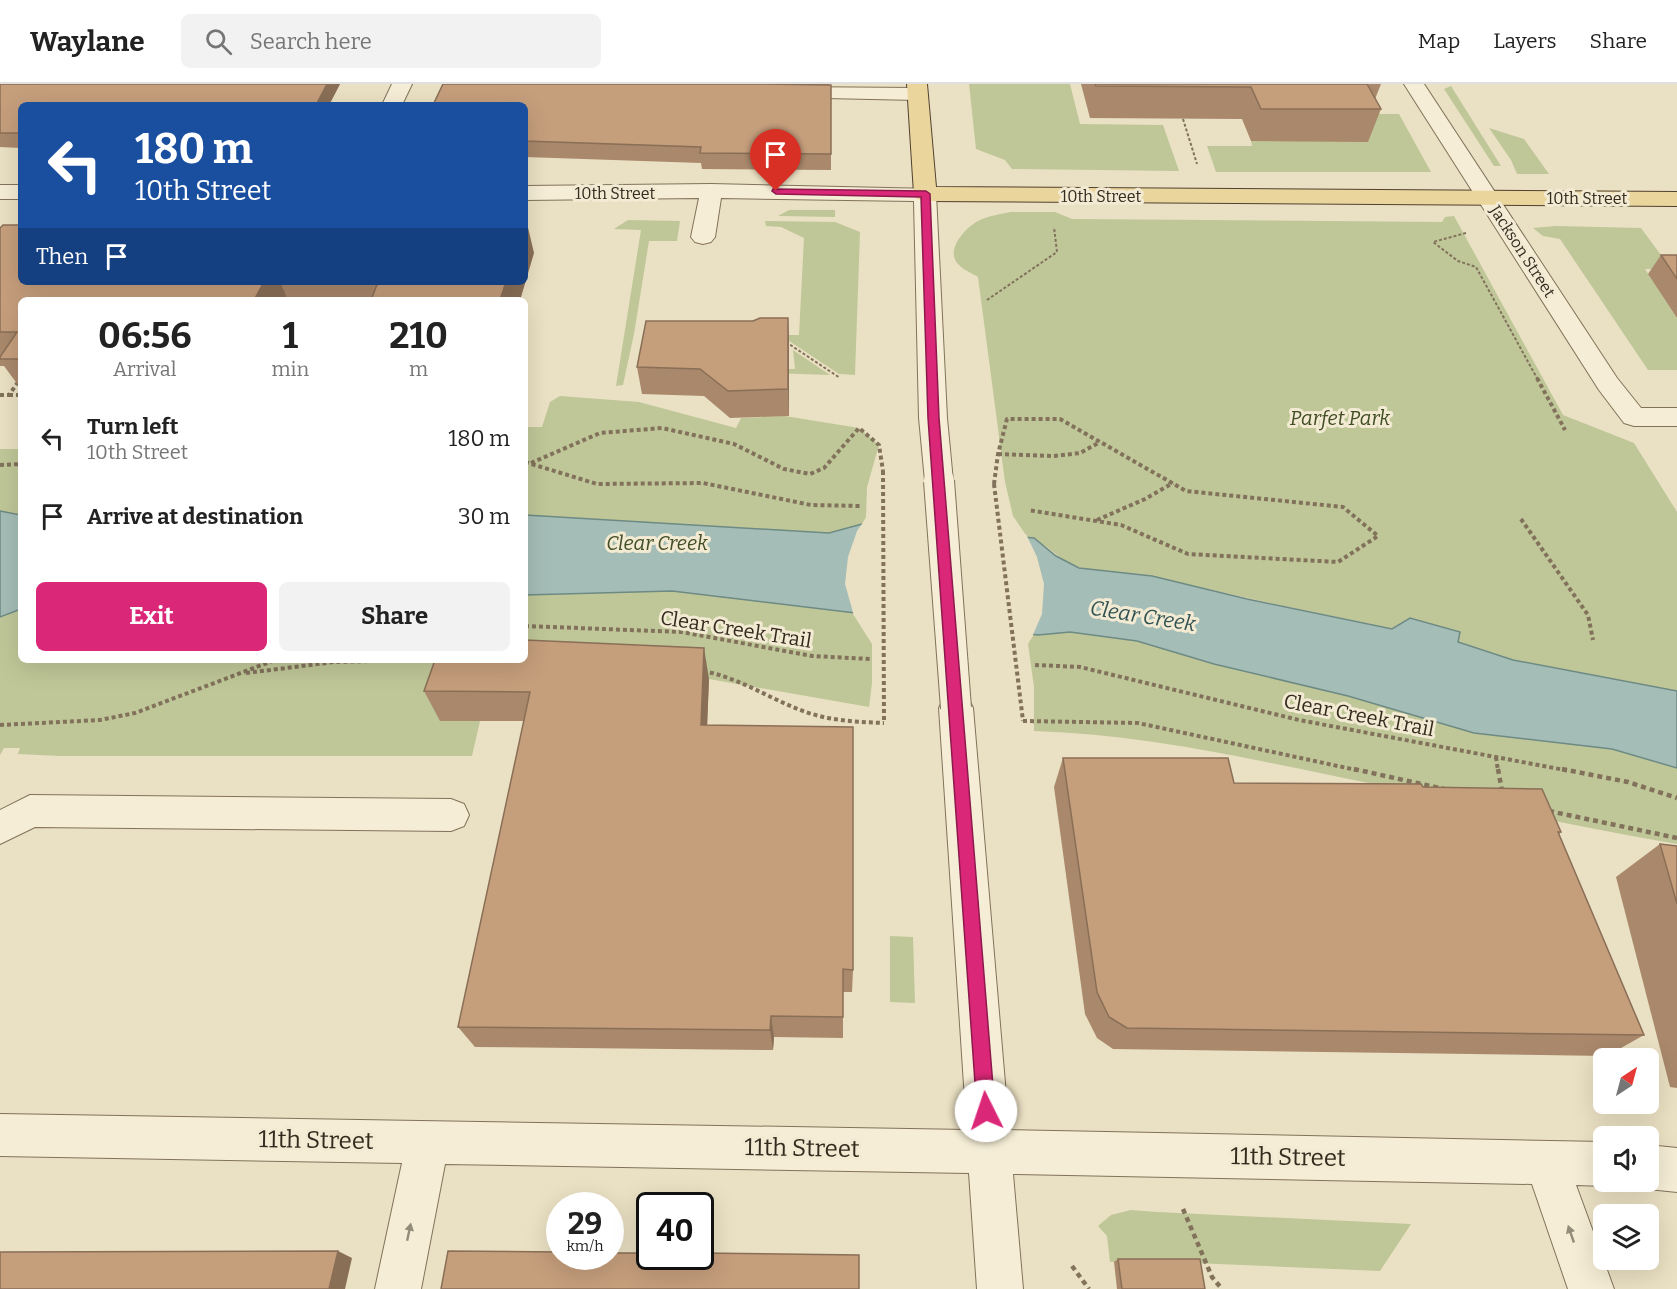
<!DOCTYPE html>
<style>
body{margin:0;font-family:Bitter,serif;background:#f2f2f2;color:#222;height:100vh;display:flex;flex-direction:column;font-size:22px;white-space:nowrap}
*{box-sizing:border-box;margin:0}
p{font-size:20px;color:#767676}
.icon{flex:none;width:33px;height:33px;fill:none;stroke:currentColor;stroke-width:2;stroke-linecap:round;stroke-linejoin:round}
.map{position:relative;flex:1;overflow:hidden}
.panel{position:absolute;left:18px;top:213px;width:510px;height:366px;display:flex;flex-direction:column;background:#fff;border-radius:9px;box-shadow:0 6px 24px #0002}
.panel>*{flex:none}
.top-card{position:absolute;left:18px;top:18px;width:510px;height:183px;border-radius:9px;box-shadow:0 6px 24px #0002;background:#1a4fa0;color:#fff;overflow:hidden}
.needle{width:39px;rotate:36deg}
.tools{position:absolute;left:1593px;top:964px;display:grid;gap:12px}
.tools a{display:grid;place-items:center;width:66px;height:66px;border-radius:9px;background:#fff;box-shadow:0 6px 24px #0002;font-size:30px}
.speed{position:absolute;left:546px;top:1108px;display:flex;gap:12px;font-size:30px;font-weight:700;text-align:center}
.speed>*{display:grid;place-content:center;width:78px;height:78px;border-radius:50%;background:#fff;box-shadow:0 6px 24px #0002;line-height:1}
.speed small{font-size:15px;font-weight:400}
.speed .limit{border:3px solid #111;border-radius:9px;background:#fff;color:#111}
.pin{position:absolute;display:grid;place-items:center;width:51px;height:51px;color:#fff;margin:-62px -26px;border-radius:50% 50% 50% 0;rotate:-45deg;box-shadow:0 0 6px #0007}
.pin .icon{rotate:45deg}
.me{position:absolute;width:66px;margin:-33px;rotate:356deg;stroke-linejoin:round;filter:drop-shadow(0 0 4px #0008)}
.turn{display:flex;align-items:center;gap:21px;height:126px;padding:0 18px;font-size:27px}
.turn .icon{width:78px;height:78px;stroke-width:2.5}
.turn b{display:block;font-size:42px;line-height:51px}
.then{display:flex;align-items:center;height:57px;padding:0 18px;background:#0003;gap:12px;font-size:22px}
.eta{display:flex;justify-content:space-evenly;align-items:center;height:102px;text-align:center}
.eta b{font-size:36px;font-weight:700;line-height:42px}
.action{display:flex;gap:12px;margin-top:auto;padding:12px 18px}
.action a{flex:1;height:69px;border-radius:9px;background:#db2777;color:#fff;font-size:24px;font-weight:700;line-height:69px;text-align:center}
.action a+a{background:#f2f2f2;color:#222}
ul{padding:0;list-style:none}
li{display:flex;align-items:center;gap:18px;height:78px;padding:0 18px}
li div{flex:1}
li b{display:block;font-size:22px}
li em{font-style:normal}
header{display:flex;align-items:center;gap:36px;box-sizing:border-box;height:84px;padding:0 30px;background:#fff;border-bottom:2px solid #e0e0e0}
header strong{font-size:28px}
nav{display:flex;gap:33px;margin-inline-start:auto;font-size:21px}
.search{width:420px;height:54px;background:#f2f2f2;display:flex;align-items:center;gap:15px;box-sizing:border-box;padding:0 21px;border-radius:9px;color:#767676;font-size:22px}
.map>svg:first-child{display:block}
.green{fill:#bfc798}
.water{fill:#a5bdb7;stroke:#6d8a84;stroke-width:1.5}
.pier{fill:#eae0c3}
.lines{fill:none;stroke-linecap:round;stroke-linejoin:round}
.minor-casing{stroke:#82725b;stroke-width:2}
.major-casing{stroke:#50402f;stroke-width:2}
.path-far2{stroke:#82725b;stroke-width:2;stroke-dasharray:3 2;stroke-linecap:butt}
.path-far1{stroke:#82725b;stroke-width:4;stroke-dasharray:4 3;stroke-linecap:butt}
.path{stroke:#82725b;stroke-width:4.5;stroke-dasharray:5 4;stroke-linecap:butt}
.minor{fill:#f5edd5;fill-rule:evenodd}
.major{fill:#ead69d;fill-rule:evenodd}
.minor-bridge-casing{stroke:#82725b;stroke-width:32;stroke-linecap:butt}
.path-bridge{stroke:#82725b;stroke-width:4;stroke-dasharray:4 3;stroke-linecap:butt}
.minor-bridge{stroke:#f5edd5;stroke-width:30}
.wall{fill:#a9886b}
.shaded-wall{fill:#8a6f57}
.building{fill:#c59e7c;stroke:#8a6f57;stroke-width:1.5}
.oneway{fill:#948c7a}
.route{fill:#db2777;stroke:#8e194d;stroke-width:1.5}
.labels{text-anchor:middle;stroke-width:6;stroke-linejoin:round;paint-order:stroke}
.far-street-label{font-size:16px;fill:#342a1e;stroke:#f2ead2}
.park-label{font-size:20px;font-style:italic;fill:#424e26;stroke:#f2ead2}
.street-label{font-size:20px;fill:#342a1e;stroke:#f2ead2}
.water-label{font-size:21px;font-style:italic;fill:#2f5252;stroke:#f2ead2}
.near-street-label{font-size:24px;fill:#342a1e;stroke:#f2ead2}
</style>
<header>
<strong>Waylane</strong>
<div class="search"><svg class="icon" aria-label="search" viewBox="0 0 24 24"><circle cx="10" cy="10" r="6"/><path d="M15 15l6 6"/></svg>Search here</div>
<nav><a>Map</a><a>Layers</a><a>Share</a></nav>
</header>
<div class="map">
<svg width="1677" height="1205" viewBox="0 0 1677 1205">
<rect width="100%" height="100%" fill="#eae0c3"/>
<g class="green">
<polygon points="969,0 1070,0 1080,40 1163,41 1179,87 1012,85 1005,76 976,65"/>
<polygon points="1451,2 1501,82 1494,82 1444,5"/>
<polygon points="1353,30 1399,30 1431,88 1216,88 1207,62 1252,62 1251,57"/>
<polygon points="1489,44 1524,55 1549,90 1517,90 1511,76"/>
<polygon points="789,126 835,126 835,133 778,132"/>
<path d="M 1011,128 L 1055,128 L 1072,135 L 1442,138 L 1445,133 L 1454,132 L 1563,331 L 1634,359 L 1677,428 L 1677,607 L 1513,576 L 1457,558 L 1460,548 L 1411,534 L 1392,545 C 1313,529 1234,511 1155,493 C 1131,487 1102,491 1078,483 C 1061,478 1042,455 1028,454 L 1013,432 L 1005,398 L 978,193 C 972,189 963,186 958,180 C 945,166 965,144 978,137 C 988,132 1000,130 1011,128 Z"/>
<polygon points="628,136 680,137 677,157 649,157 634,250 623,301 616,302 641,146 614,145"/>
<polygon points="765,137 835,138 860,148 855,291 839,290 780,251 799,251 804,154 781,143 766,142"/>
<polygon points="1556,142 1641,144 1672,186 1645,185 1677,234 1677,286 1648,286 1560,155 1543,152 1533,144"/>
<polygon points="793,266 830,291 771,289 771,285 795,285"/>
<polygon points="560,312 639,318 736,344 741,334 785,332 859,344 879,361 867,403 866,433 862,440 853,530 872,560 872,599 869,623 709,595 440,636 480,637 472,672 60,672 18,670 20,664 4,664 0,671 0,365 21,365 21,576 525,576 525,343 542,343 550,318"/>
<path d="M 1070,548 L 1137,557 L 1214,580 L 1348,612 L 1474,649 L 1612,665 L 1677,684 L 1677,760 C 1564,740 1451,716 1339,693 C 1238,672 1137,650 1034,647 L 1034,603 L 1028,560 L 1034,550 Z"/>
<polygon points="890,852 913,853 915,919 890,918"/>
<polygon points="1131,1126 1157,1128 1411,1140 1380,1187 1194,1179 1110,1178 1107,1152 1098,1142 1111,1131"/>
</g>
<g class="water">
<polygon points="0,427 21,431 21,525 0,533"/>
<polygon points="525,431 829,449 862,440 1034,454 1056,472 1079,484 1152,492 1247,515 1392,545 1410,534 1460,548 1458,558 1513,576 1677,607 1677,684 1612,665 1474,649 1348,612 1214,580 1137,557 1070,548 1038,551 672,507 525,511"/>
</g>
<polygon class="pier" points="864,437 1026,450 1037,473 1044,500 1042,530 1032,553 854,532 845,500 848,473 857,447"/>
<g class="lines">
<g class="minor-casing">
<g id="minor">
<polygon points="392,0 412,0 402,21 382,21"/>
<polygon points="1404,0 1424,0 1617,294 1641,324 1677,324 1677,342 1634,342 1624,339 1599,306"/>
<polygon points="786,3 917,4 924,6 927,10 924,14 917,16 779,13 776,9 779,5"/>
<polygon points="711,100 933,105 936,110 947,334 953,397 949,404 939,407 929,404 925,397 919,334 914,117 721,114 715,153 711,158 703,160 695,158 691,153 699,114 525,116 525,102"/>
<rect x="0" y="101" width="21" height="14"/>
<polygon points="956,610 968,614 973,624 1009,1046 1604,1058 1604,1098 1613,1098 1604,1102 1576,1101 1614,1205 1568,1205 1532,1100 1013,1090 1023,1205 977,1205 969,1089 445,1080 421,1205 375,1205 402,1079 0,1072 0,1030 967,1046 939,624 944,614"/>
<polygon points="30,711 451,715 464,720 469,731 464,742 451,747 35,743 0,760 0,726"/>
<polygon points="1648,1061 1677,1064 1677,1108 1648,1105 1633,1098 1648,1098"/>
</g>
</g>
<g class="major-casing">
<polygon id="major" points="907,0 927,0 936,103 1677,108 1677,122 925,117 917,115 914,110"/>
</g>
<g class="path-far2">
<polyline points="1183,35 1197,80"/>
<polyline points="1466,149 1433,158 1458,177 1476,183 1538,296"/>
<polyline points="987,216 1057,168 1054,143"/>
<polyline points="786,258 840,294"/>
</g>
<g class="path-far1">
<polyline points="1537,294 1565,346"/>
<polyline points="0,311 9,311 21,294"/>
<polyline points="9,311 21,311"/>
<polyline points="998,370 1054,372 1080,369 1100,358"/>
<polyline points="525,378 597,400 703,399 811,421 860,422"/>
<polyline points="531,379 600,349 662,344 734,360 784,385 810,390 824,384 859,344 879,361 883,387"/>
<polyline points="0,381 21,380"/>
<polyline points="994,400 998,370 1007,335 1060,335 1186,407 1343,423 1378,452 1338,478 1188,470 1121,441 1028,426"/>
<polyline points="1521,435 1588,531 1593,556"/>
<polyline points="1097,436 1145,415 1173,399"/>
<polyline points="525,542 682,548 812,572 870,575"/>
<polyline points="1035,581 1080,583 1299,636 1570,687"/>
<path d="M 703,587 C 741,594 771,616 806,628 C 831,637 858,638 884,639"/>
<polyline points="246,589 334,578 409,576"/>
<polyline points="1023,637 1138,639 1361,687"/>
<polyline points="0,641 100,636 135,629 275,576"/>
<polyline points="1496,673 1498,687"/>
</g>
<g class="path">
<polyline points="1354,685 1444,705"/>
<polyline points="1498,685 1502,707"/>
<polyline points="1562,685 1628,698 1677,714"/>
<polyline points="1549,727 1677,754"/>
<polyline points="1183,1125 1212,1193 1222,1205"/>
<polyline points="1072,1182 1089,1205"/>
</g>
<use href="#minor" class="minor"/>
<use href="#major" class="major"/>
<g class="minor-bridge-casing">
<polyline id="minor-bridge" points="939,397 956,624"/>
</g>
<g class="path-bridge">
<polyline points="883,387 884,639"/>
<polyline points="994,400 1023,637"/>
</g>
<use href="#minor-bridge" class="minor-bridge"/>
</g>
<g class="wall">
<polygon points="0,0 340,0 329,21 21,21 21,64 0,63"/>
<polygon points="443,0 829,0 829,1 831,1 831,86 702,85 701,79 525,73 525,21"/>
<polygon points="1081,0 1381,0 1375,15 1381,25 1368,58 1251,57 1242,35 1090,34"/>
<polygon points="0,144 21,198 525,198 534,169 520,216 21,216 21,305 4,282 0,282"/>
<polygon points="1661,171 1677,171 1677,234 1648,190"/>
<polygon points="788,234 789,261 789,332 730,334 704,312 642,310 637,283 753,237"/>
<polygon points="709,595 707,641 853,886 852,908 843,908 843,954 774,953 773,966 475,963 458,943 524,637 440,637 424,607"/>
<polygon points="1063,674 1234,699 1423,703 1561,748 1559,750 1644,951 1607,972 1113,965 1097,954 1085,930 1054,703"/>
<polygon points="1660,760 1677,762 1677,1004 1670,1003 1616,793"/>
<polygon points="1118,1175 1205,1205 1117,1205 1114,1178"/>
</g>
<g class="shaded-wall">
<polygon points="327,0 340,0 329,21 316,21"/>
<polygon points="526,135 534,169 520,216 500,216 506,198 525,198"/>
<polygon points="264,198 280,198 288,216 254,216"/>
<polygon points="788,234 789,261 789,332 788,305"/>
<polygon points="704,564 709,595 706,670 701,641"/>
<polygon points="771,932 774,953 773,966 770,946"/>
<polygon points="338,1167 352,1174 345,1205 329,1205"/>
</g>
<g class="building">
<polygon points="0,0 327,0 316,21 21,21 21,49 0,49"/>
<polygon points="443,0 760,0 831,1 831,70 700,69 701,63 525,57 525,21 433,21"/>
<polygon points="1095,0 1367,0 1381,25 1261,25 1251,3 1096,2"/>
<polygon points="3,141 21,141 21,198 264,198 254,216 21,216 21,275 0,275 0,273 17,248 0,248 0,144"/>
<polygon points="1661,171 1677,171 1677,195"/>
<polygon points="378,198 506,198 500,216 371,216"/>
<polygon points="760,234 788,234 788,305 728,307 700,285 637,283 646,237 753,237"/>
<polygon points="525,556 704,564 701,641 853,643 853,886 843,885 843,933 771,932 770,946 458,943 530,608 424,607 435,576 525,576"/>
<polygon points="1063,674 1228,674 1234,699 1421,700 1423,703 1542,705 1561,748 1558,748 1644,951 1127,944 1109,933 1097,908"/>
<polygon points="1660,760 1677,762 1677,820"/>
<polygon points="338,1167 329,1205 0,1205 0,1168"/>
<polygon points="448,1167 560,1168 560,1173 610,1173 610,1169 650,1169 650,1173 700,1173 700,1169 859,1171 859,1205 441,1205"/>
<polygon points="1118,1175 1200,1175 1205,1205 1122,1205"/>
</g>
<defs><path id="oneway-solid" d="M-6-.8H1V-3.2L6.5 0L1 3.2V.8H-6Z" transform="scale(1.5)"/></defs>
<g class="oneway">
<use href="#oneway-solid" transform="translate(409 1148) rotate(-78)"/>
<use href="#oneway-solid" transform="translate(1571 1150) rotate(-109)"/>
</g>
<polygon class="route" points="773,105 926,107 930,110 939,334 995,1027 992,1033 986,1036 980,1033 977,1027 928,334 921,113 776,110 772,107"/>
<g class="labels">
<g class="far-street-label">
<text x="615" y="115">10th Street</text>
<text x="1101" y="118">10th Street</text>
<text x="1587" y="120">10th Street</text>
<text transform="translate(1523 167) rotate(57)" y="6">Jackson Street</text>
</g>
<g class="park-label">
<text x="1340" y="341">Parfet Park</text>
<text x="657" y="466">Clear Creek</text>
</g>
<g class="street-label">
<text transform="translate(736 545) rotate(9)" y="7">Clear Creek Trail</text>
<text transform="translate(1359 631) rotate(11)" y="7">Clear Creek Trail</text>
</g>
<g class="water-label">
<text transform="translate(1143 532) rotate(9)" y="7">Clear Creek</text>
</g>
<g class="near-street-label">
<text transform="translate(316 1056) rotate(1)" y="8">11th Street</text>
<text transform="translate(802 1064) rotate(1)" y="8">11th Street</text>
<text transform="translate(1288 1073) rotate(1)" y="8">11th Street</text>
</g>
</g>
</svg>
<div class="tools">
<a><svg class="needle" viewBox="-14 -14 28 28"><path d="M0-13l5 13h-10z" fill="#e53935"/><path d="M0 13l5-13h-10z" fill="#767676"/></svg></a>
<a><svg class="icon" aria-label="sound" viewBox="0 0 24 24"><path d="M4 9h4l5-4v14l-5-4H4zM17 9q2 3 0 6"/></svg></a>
<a><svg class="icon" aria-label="layers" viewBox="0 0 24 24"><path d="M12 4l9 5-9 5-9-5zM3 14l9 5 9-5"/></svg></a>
</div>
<div class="speed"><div>29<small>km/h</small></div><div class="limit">40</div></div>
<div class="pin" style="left:776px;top:107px;background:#d93025"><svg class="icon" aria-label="arrive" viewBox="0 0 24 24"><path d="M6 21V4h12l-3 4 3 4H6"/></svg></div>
<svg class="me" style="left:986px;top:1027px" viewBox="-20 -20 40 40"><circle r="19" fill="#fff"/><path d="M0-13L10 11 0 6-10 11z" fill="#db2777"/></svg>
<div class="top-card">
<div class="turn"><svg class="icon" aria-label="left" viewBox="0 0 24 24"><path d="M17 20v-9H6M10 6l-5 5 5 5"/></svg><div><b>180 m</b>10th Street</div></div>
<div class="then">Then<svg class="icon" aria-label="arrive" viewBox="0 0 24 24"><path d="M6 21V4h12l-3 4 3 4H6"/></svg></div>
</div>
<section class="panel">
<div class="eta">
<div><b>06:56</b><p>Arrival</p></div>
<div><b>1</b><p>min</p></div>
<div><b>210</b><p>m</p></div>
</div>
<ul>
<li><svg class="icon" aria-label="left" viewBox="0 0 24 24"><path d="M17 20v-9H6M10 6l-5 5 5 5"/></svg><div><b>Turn left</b><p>10th Street</p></div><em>180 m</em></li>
<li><svg class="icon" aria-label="arrive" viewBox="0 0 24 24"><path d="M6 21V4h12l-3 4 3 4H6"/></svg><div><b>Arrive at destination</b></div><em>30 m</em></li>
</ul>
<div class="action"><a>Exit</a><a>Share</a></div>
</section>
</div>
